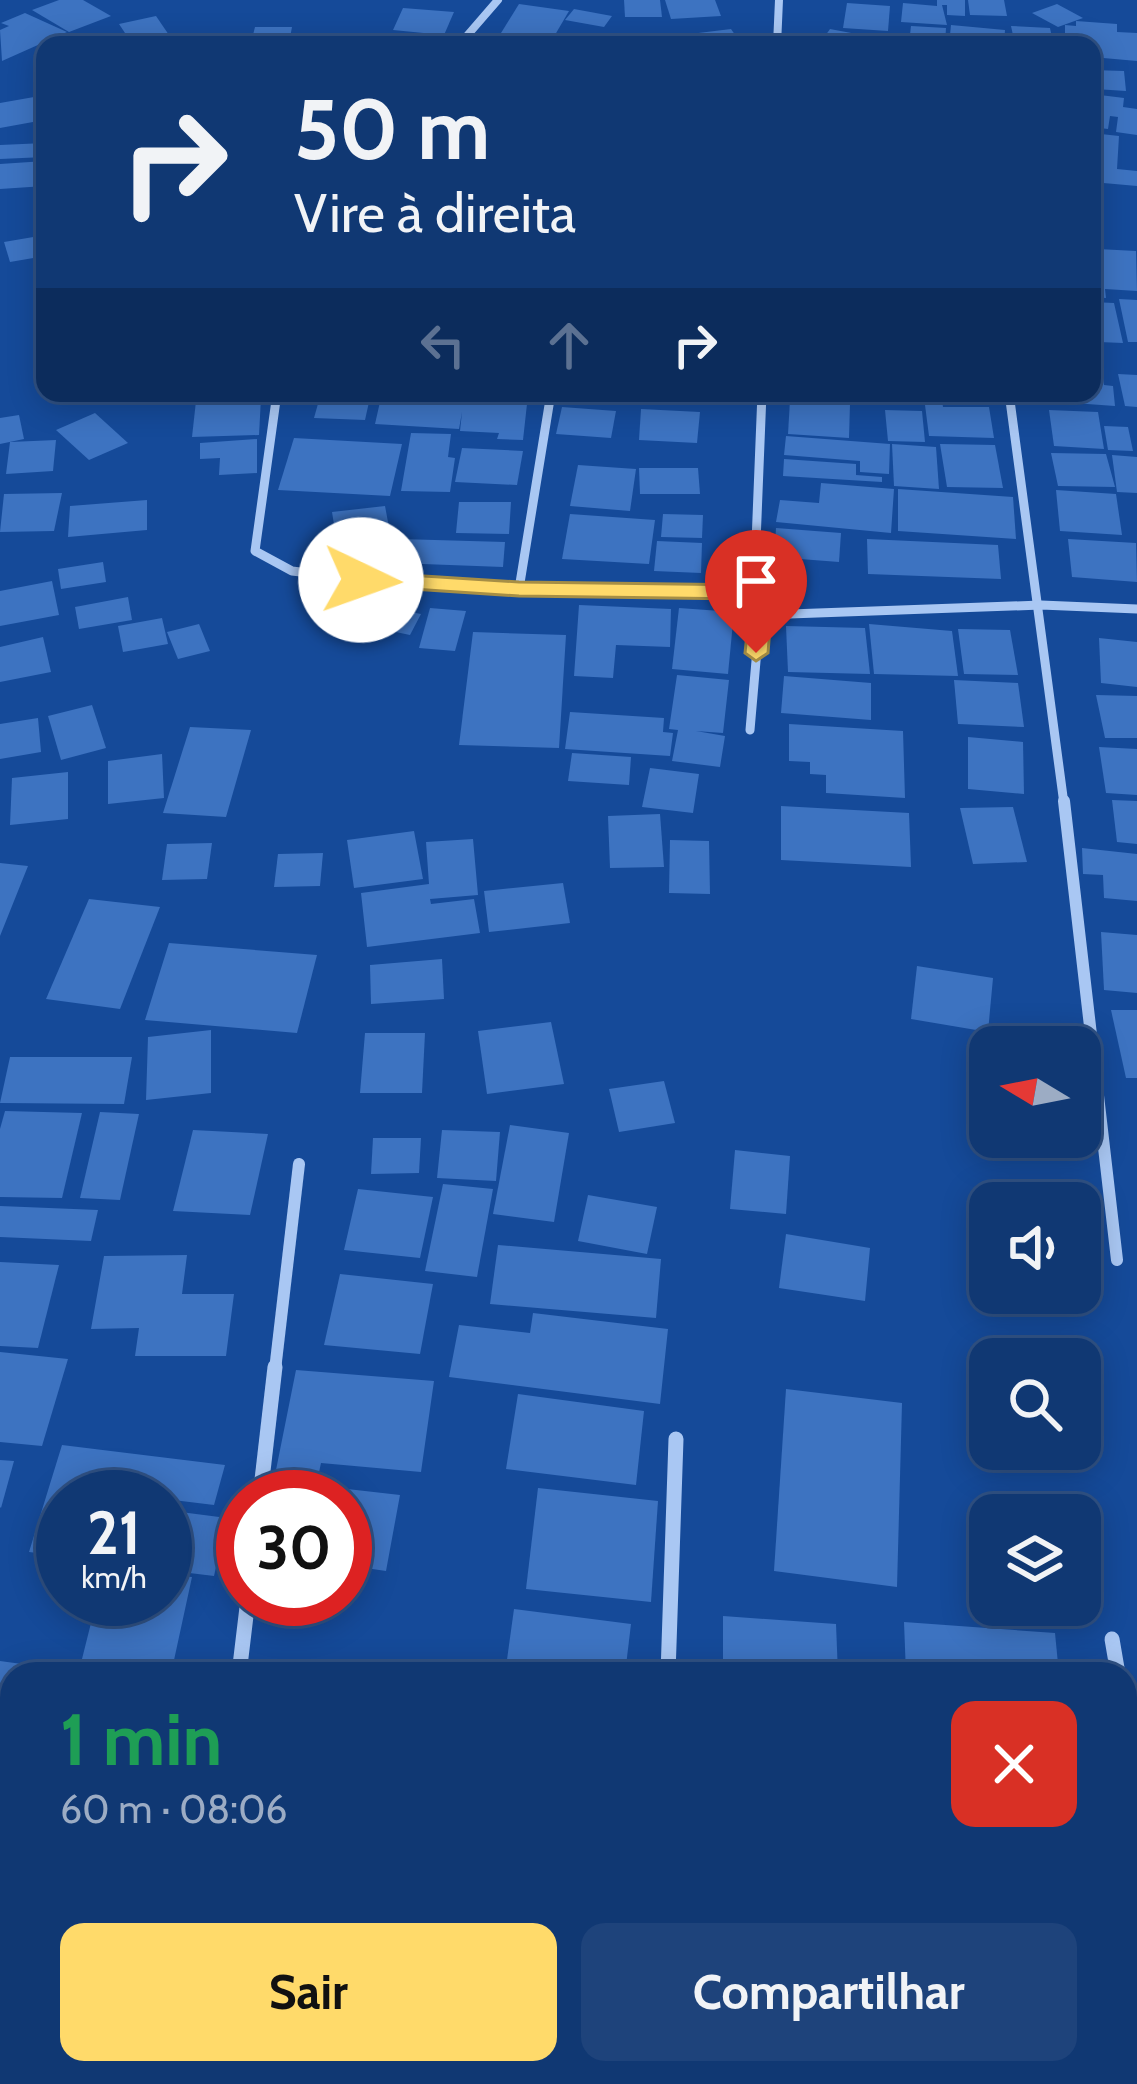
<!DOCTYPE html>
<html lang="pt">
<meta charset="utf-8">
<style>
body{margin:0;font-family:Cabin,sans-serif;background:#1e437b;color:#f1f3f6;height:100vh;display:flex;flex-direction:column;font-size:45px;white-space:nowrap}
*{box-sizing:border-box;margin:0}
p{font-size:39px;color:#9cacc4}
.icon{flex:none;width:66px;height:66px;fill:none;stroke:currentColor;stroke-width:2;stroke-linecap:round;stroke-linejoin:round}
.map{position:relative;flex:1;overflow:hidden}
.side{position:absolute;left:0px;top:1662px;width:1137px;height:423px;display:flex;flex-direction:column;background:#103873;border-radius:36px 36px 0 0;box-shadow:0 6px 30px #0003,0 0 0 3px #305285}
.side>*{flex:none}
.guide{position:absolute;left:36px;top:36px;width:1065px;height:366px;border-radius:24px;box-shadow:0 6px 30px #0003,0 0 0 3px #305285;background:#103873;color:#f1f3f6;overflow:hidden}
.needle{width:78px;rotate:280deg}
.fabs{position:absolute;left:969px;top:1026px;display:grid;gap:24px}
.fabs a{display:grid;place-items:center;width:132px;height:132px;border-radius:24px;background:#103873;box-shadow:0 6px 30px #0003,0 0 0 3px #305285;font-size:60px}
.speed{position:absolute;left:36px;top:1470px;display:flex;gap:24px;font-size:60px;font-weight:700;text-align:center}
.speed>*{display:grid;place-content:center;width:156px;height:156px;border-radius:50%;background:#103873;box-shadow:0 6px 30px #0003,0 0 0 3px #305285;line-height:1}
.speed small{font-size:30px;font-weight:400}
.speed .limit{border:18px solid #d22;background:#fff;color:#111}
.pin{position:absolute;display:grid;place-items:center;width:102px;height:102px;color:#fff;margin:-123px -51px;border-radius:50% 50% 50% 0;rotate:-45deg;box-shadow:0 0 12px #0007}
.pin .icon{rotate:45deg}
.me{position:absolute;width:132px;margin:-66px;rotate:93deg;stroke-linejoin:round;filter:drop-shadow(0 0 9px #0008)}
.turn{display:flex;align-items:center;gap:42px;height:252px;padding:0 60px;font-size:54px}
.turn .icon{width:156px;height:156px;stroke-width:2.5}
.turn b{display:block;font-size:84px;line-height:102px}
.lanes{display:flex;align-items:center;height:114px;padding:0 60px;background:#0003;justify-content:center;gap:60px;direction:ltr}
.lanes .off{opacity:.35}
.round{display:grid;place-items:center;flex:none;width:126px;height:126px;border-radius:24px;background:#1e437b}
.overview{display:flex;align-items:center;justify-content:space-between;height:204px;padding:0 60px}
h1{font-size:72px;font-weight:800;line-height:90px;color:#1e9e55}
.action{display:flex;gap:24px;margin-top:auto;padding:24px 60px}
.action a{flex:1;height:138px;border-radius:24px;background:#ffda6a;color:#111;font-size:48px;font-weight:800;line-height:138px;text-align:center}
.action a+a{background:#1e437b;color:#f1f3f6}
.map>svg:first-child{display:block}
.building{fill:#3d73c1}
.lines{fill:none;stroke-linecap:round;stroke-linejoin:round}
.minor-far3{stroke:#a9c7f3;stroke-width:8}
.minor-far2{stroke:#a9c7f3;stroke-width:9}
.minor-far1{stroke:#a9c7f3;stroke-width:12}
.minor{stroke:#a9c7f3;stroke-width:15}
.route{fill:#ffda6a;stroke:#a68e45;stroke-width:3}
</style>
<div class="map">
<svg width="1137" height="2084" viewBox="0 0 1137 2084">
<rect width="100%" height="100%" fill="#154a99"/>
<g class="building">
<polygon points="59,0 83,0 111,16 69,32 32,10"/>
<polygon points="624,0 660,0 662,17 625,17"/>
<polygon points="665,0 715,0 721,16 671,19"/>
<polygon points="937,0 965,0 965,16 947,15 947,5 942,5 947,25 901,22 903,3 937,6"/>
<polygon points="968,0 1004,0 1007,16 970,15"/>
<polygon points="847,3 890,6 888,31 843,28"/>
<polygon points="519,4 569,11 552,40 501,33"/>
<polygon points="1057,4 1083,18 1058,27 1032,13"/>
<polygon points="403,8 454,12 444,35 393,30"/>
<polygon points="574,9 612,16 604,27 565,20"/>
<polygon points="25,13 67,32 2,61 0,30 9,26 1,23"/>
<polygon points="156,16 171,38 133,45 119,24"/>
<polygon points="1076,21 1117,24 1117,32 1137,33 1137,61 1092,57 1092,45 1065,45 1065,25 1076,26"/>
<polygon points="951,25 1005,30 1004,45 949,45"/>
<polygon points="911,26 946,28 945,45 909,43"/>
<polygon points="1011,26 1050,28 1053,42 1014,40"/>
<polygon points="255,27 292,27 289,43 251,43"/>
<polygon points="731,29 742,45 689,45 682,35"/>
<polygon points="830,29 878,38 874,45 823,39"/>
<polygon points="1092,70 1124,71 1126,91 1095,89"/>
<polygon points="1092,94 1124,98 1123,107 1137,109 1137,135 1116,132 1118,117 1110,116 1108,129 1092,127"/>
<polygon points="34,97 44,120 0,128 0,103"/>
<polygon points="1092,133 1119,136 1117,169 1137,171 1137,186 1092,182"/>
<polygon points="45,143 45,157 0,159 0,145"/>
<polygon points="45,161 45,186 0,189 0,164"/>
<polygon points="1092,230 1098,249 1136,251 1137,291 1105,289 1106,298 1092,297"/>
<polygon points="45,235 45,256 10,262 4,242"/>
<polygon points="1119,299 1137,300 1137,342 1128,342"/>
<polygon points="1092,302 1114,303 1123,343 1099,342 1103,359 1092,359"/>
<polygon points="1092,373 1103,374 1104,385 1113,386 1115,406 1031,400 1031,393 1092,393"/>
<polygon points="1118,374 1137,375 1137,407 1125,406"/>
<polygon points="321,393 371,393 365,420 314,418"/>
<polygon points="382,393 466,393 464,402 527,404 523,440 497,439 499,433 460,431 462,412 459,429 375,424"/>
<polygon points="891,393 941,393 943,407 989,407 994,438 929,436 925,405 891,404"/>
<polygon points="944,393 992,393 994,405 945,402"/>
<polygon points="261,398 259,435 192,437 196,401"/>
<polygon points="790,400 850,404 849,438 788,434"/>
<polygon points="562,407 616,411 611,438 556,434"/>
<polygon points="641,409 700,412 697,443 639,440"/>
<polygon points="885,410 922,411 925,442 888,441"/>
<polygon points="1049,410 1098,412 1104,449 1054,446"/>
<polygon points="95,413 128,443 89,460 56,430"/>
<polygon points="19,415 24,439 0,444 0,418"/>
<polygon points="1104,426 1128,427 1133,451 1108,450"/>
<polygon points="411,433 451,434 448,457 455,458 450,492 401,491"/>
<polygon points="786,436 890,444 889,474 860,472 860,461 784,455"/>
<polygon points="294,438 402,444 390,496 278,490"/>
<polygon points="257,439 257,473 219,475 220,458 200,459 200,443"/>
<polygon points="56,440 53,471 6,474 10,442"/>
<polygon points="892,444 936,447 939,489 894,486"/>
<polygon points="940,444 995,445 1003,488 947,487"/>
<polygon points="462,448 523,451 517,485 455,482"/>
<polygon points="1051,453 1106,454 1115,487 1058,486"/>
<polygon points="1112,455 1137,457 1137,493 1117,492"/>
<polygon points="784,459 856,464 856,475 882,477 882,482 783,476"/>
<polygon points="578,465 636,469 630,511 570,506"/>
<polygon points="639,468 698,468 700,494 640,494"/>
<polygon points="821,483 894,489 891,533 776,522 780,500 819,503"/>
<polygon points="898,489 1013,497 1016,539 898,531"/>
<polygon points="1056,490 1116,494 1122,535 1060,531"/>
<polygon points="62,493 54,531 0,532 4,494"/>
<polygon points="147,500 147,530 68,537 70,506"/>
<polygon points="459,502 511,502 509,534 456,533"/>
<polygon points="385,506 392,543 338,550 332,512"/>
<polygon points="570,514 655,520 649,564 562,559"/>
<polygon points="663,514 703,515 702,538 661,537"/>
<polygon points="776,528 841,533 839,562 774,557"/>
<polygon points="400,539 505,542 503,567 396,563"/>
<polygon points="867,539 998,545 1001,579 868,574"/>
<polygon points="1068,539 1136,543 1137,582 1072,577"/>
<polygon points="657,541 702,543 701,573 654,571"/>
<polygon points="103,562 106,582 61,589 58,569"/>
<polygon points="52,581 59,615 0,626 0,591"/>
<polygon points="327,596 421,614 410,635 315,615"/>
<polygon points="128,597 132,620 79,629 75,607"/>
<polygon points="579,605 671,609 670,647 616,645 613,678 574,676"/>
<polygon points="430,608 466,611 455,651 419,648"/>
<polygon points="679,608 734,612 728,674 672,669"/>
<polygon points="162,618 168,644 123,652 118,626"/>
<polygon points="199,624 210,651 178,659 167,632"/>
<polygon points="869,624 952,631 958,676 874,674"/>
<polygon points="786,626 865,628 870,674 788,672"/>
<polygon points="958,629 1010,630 1018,675 964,674"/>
<polygon points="473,632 566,635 559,748 459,745"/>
<polygon points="43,637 51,672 0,682 0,647"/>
<polygon points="1099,638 1137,642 1137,687 1101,683"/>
<polygon points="677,675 729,680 723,733 696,731 725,736 720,767 672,761 678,730 669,729"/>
<polygon points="784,676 871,683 871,720 781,713"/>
<polygon points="954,680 1018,683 1024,727 958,724"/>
<polygon points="1096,695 1137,696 1137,738 1105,738"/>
<polygon points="92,705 106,748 61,760 48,716"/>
<polygon points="570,712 664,718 663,732 673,733 670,756 565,749"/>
<polygon points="38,718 41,752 0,759 0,724"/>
<polygon points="789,724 903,731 905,798 826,793 826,775 810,774 810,762 789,761"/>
<polygon points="190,727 251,730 226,817 163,813"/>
<polygon points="968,737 1023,742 1024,794 968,789"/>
<polygon points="1099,747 1137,749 1137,795 1106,793"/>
<polygon points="572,753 631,757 629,785 568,781"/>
<polygon points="162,754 164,798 108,804 108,761"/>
<polygon points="650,768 699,774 693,813 642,807"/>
<polygon points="68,772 68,819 10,825 12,778"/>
<polygon points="1112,800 1137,801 1137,844 1117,842"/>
<polygon points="781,806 909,813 911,867 781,860"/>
<polygon points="1013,807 1027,862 973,864 960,808"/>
<polygon points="660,814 664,867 610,868 608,816"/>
<polygon points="414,831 423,879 354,888 347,840"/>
<polygon points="473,839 478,895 430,899 431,904 474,899 480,933 367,947 361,893 429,884 426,842"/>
<polygon points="670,840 709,841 710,894 669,893"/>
<polygon points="212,843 207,879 162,880 167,844"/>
<polygon points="1082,848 1137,854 1137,901 1104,898 1103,875 1083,874"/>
<polygon points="323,853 320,886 274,887 278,854"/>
<polygon points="0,863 28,866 0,936"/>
<polygon points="563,883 570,923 489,932 484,891"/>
<polygon points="89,899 160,907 120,1009 46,999"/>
<polygon points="1101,932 1137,935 1137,993 1104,990"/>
<polygon points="169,943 317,955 297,1033 145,1020"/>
<polygon points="442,959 444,999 371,1004 370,965"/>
<polygon points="917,966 993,978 988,1032 911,1019"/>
<polygon points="1111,1010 1137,1010 1137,1078 1126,1078"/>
<polygon points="551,1022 564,1084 487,1094 478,1031"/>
<polygon points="211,1030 211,1093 146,1100 148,1037"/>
<polygon points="365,1033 425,1033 422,1093 360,1093"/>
<polygon points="10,1057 132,1057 124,1104 0,1103"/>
<polygon points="664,1081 675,1123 619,1132 609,1089"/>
<polygon points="5,1111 82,1113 62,1198 0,1197 0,1129"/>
<polygon points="100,1112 139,1114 120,1200 80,1198"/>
<polygon points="510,1125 569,1133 554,1222 493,1214"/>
<polygon points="193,1130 268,1134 250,1215 173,1211"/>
<polygon points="442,1130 500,1132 496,1181 437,1178"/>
<polygon points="373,1138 421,1138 419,1173 371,1174"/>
<polygon points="735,1150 790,1156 786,1214 730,1209"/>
<polygon points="443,1184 493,1189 477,1277 425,1271"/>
<polygon points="358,1189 433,1197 420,1258 344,1250"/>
<polygon points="588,1195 657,1207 647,1254 578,1241"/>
<polygon points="0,1206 98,1210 91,1241 0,1237"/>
<polygon points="786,1234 870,1248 865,1301 779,1288"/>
<polygon points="498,1245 661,1259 656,1318 490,1304"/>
<polygon points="187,1255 182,1294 234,1294 226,1356 135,1356 139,1328 91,1329 104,1256"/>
<polygon points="0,1262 59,1265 38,1348 0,1346"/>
<polygon points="340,1274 433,1284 420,1354 324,1345"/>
<polygon points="533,1313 668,1329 660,1404 449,1377 459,1325 530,1333"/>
<polygon points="0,1352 68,1359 42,1446 0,1442"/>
<polygon points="296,1370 434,1381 421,1472 321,1463 318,1477 275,1475"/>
<polygon points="786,1389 902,1403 897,1587 774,1571"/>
<polygon points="518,1394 644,1411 636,1485 506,1469"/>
<polygon points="62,1445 127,1453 225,1465 214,1505 116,1493 115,1497 63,1497 63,1556 29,1552"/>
<polygon points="0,1460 14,1461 1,1508 0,1507"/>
<polygon points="321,1486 400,1495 386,1571 345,1565 345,1497 319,1497"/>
<polygon points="538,1488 658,1501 651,1602 526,1589"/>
<polygon points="165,1510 227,1518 214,1576 165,1570"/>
<polygon points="165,1575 192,1577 171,1674 80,1667 97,1599 165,1599"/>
<polygon points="514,1609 631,1624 625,1674 505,1674"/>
<polygon points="723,1616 836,1624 838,1674 723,1674"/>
<polygon points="904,1622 1055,1633 1059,1674 906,1674"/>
<polygon points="0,1661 73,1671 12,1674 12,1793 0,1791"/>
<polygon points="288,1665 349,1671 349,1674 287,1674"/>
<polygon points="0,1807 12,1808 12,1894 0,1893"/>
<polygon points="12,2000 12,2066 0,2065 0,2043"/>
<polygon points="225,2073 392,2073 391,2084 223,2084"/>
<polygon points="490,2073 596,2073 596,2084 489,2084"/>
<polygon points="735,2073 914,2073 915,2084 828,2084"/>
<rect x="931" y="2073" width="154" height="11"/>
</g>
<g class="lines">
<g class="minor-far3">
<polyline points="459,45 498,0"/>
<polyline points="777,45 779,0"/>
</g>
<g class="minor-far2">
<polyline points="277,393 255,551 292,571 361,579 519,589 754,592"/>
<polyline points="1009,393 1064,804"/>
<polyline points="519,589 551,393"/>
<polyline points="760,615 1041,605 1137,609"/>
<polyline points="750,730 760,615 754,592 762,393"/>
</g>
<g class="minor-far1">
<polyline points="1064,801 1117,1260"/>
<polyline points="275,1370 299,1164"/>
</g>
<g class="minor">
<polyline points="260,1497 275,1367"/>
<polyline points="1112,1639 1118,1674"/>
<polyline points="239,1674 248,1599"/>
<polyline points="668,1674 676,1439"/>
<polyline points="1125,1720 1137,1796"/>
<polyline points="654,2073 654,2084"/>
<polyline points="172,2084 174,2073"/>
</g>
</g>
<polygon class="route" points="361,572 519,582 754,585 765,592 771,615 768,653 756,661 745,653 749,615 744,599 519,596 353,585 353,575"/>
</svg>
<div class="fabs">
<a><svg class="needle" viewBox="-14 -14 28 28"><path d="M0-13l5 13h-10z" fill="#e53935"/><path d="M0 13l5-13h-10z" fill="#9cacc4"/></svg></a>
<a><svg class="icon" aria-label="sound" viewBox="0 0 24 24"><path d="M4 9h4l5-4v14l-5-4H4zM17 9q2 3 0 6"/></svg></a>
<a><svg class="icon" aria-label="search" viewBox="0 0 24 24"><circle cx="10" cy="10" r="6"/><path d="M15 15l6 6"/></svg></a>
<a><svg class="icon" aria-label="layers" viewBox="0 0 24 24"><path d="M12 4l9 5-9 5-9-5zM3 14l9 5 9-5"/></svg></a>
</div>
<div class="speed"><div>21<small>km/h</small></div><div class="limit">30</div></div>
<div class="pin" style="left:756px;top:653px;background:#d93025"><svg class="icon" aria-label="arrive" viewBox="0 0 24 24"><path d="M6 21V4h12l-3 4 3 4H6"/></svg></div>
<svg class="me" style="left:361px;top:580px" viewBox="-20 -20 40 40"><circle r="19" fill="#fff"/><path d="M0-13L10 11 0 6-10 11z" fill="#ffda6a"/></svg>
<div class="guide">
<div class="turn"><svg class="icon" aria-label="right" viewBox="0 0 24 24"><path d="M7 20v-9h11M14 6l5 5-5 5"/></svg><div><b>50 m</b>Vire à direita</div></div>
<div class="lanes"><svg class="icon off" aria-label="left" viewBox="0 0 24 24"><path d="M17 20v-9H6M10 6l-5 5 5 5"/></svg><svg class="icon off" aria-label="ahead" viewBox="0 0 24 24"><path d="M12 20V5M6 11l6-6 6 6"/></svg><svg class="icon" aria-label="right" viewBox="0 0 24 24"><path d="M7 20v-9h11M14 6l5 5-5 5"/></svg></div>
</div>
<section class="side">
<div class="overview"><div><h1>1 min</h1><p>60 m · 08:06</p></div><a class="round" style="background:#d93025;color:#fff"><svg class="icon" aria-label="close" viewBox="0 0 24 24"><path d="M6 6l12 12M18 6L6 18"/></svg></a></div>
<div class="action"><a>Sair</a><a>Compartilhar</a></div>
</section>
</div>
